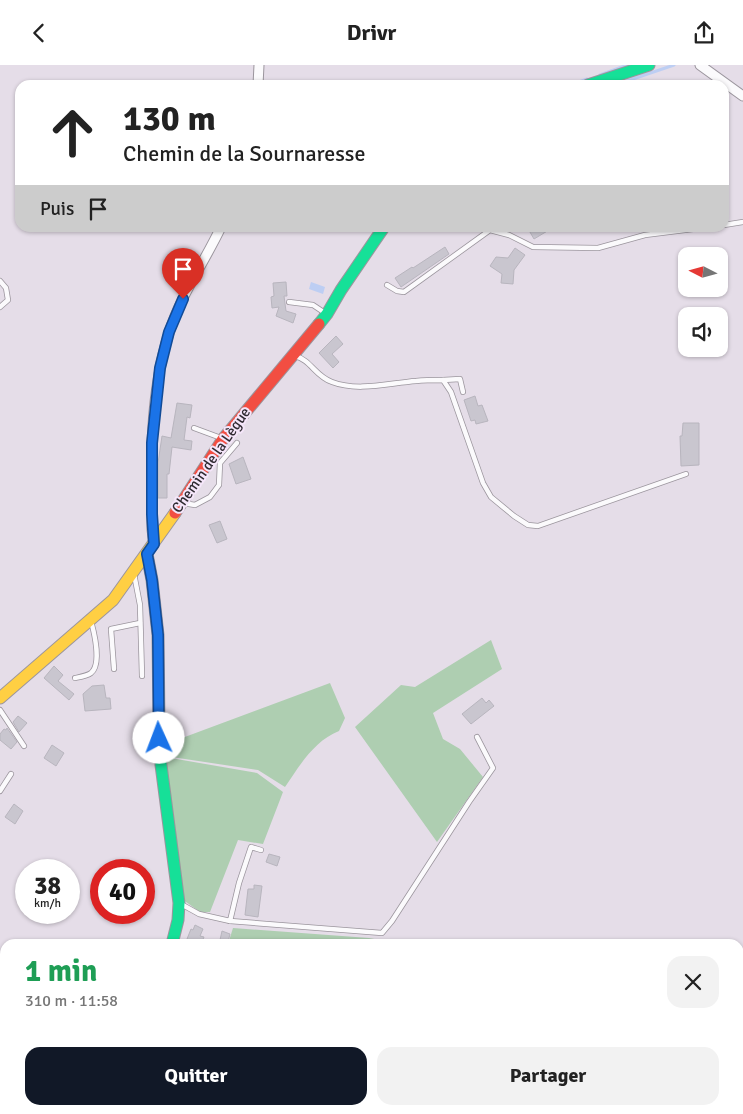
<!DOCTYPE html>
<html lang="fr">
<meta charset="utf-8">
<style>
body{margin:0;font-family:Signika,sans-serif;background:#f2f2f2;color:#222;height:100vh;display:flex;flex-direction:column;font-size:19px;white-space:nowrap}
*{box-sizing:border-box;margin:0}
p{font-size:16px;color:#767676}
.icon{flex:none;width:28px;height:28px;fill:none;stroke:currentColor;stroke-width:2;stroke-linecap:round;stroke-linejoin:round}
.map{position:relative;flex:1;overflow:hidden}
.sheet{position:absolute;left:0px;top:874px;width:744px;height:176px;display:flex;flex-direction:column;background:#fff;border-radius:15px 15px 0 0;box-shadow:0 1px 4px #0004}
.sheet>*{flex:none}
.banner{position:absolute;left:15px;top:15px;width:714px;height:152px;border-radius:15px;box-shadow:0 1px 4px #0004;background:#fff;color:#222;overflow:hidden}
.needle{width:32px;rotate:276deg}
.fabs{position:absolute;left:678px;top:182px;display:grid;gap:10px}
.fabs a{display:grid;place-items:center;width:50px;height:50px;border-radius:10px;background:#fff;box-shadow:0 1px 4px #0004;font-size:25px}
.speed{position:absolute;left:15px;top:794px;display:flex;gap:10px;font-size:25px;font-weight:700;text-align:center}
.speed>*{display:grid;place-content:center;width:65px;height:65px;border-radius:50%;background:#fff;box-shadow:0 1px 4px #0004;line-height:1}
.speed small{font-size:12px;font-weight:400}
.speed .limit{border:8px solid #d22;background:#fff;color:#111}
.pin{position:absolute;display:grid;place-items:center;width:42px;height:42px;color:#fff;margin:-51px -21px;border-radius:50% 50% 50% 0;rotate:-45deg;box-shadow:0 0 5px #0007}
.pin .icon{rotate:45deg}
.me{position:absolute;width:55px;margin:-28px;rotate:358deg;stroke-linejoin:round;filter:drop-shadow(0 0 4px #0008)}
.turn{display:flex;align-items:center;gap:18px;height:105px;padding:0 25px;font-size:22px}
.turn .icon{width:65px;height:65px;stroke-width:2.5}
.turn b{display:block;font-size:35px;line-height:42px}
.then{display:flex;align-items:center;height:48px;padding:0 25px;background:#0003;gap:10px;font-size:19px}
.round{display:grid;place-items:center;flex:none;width:52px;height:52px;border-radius:15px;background:#f2f2f2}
.summary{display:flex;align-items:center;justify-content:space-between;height:85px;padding:0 25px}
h1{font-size:30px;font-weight:700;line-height:38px;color:#1e9e55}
.primary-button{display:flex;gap:10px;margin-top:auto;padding:10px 25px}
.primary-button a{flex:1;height:58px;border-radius:15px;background:#111827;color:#fff;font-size:20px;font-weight:700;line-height:58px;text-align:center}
.primary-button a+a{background:#f2f2f2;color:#222}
header{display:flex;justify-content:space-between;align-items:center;height:65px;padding:0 25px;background:#fff;font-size:22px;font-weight:700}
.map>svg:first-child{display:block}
.green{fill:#aeceb1}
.water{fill:#bdcef3}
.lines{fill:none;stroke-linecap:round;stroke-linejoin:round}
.stream{stroke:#bdcef3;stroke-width:3}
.building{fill:#c9c6cf;stroke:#b8b5be}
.lane-casing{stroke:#9b959d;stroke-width:6}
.street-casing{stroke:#9b959d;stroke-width:11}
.fast-casing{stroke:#9b959d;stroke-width:13}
.slow-casing{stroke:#9b959d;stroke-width:13}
.jam-casing{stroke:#9b959d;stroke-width:13}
.lane{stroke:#fbfafc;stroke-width:4.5}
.street{stroke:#fbfafc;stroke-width:9}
.fast{stroke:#16e098;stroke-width:11}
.slow{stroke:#ffcf43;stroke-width:11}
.jam{stroke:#f24e42;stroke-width:11}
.route-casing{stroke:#114b97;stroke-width:12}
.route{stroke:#1a73e8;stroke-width:9}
.labels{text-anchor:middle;stroke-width:4;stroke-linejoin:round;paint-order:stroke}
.street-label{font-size:15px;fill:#302b32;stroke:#f5e6fa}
</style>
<header><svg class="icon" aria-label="back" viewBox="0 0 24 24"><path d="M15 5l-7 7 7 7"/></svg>Drivr<svg class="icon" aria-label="share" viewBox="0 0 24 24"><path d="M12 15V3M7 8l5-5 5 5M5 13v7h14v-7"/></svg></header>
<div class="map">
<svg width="743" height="1049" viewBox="0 0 743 1049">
<rect width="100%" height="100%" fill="#e5dde8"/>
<g class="green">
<polygon points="491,575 502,604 433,648 443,674 460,684 483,712 437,777 355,662 401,620 415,622"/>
<path d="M 330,618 L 345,653 L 339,666 C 314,676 300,700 285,722 L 258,705 L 165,691 L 166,679 Z"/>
<polygon points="165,692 257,708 283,727 263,779 238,775 210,847 200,847 182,834"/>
<polygon points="233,863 369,873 401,879 228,879"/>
<polygon points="405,1045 468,1045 466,1049 412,1049"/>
</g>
<polygon class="water" points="311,217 325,222 323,229 309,224"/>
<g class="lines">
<g class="stream">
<polyline points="600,10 627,0"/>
<polyline points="571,20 587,14"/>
<polyline points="615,20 674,0"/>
</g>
</g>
<g class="building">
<polygon points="527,162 554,162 534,174"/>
<polygon points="445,182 449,189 401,222 395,213 412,202 413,203"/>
<polygon points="515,183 525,190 514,205 513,219 501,218 502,209 490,201 496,192 508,193"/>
<polygon points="286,217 287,231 284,231 286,246 296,249 293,258 276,251 279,242 272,243 271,232 274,231 273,218"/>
<polygon points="336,271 343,279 332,289 339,297 333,303 319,288"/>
<polygon points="475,331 478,341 482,340 488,356 476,359 475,355 471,356 464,335"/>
<polygon points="177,338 192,340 190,353 187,352 184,375 192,376 191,385 172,382 169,409 167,409 167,433 158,433 158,398 162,371 171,373"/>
<polygon points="683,358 699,358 699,400 681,401 680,371 682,371"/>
<polygon points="243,392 251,414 236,419 229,399"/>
<polygon points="220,456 227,474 217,478 209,460"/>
<polygon points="54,601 63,610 58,616 74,629 69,635 44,613"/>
<polygon points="104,620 106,633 110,633 111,644 85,646 83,629 92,621"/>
<polygon points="482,633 486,638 489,635 494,641 471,659 462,649"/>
<polygon points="18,651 27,658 19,667 13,657"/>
<polygon points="7,663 17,677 11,684 0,675 0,669 4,664 6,665"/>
<polygon points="52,680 64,688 56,701 44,693"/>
<polygon points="14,739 23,746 15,759 5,752"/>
<polygon points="269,789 280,792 277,801 266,797"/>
<polygon points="254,820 262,821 258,852 245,850 248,824 254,824"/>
<polygon points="195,860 203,864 200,871 204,872 201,879 185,879 191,864 193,865"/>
<polygon points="222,866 230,869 228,877 220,875"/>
</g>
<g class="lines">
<g class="lane-casing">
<g id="lane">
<polyline points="724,160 743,157"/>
<polyline points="0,216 6,223 8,235 0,242"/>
<polyline points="387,220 397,226 404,227 490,165 509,170 533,182 598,183 645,170 709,162"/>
<polyline points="289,237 313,240 325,248"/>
<path d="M 295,291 C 311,295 315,311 332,317 C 358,327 389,318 416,316 C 425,315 434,315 443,315 L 451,327 L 483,418 L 491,432 L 514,451 L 528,460 L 538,461 L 686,409"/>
<polyline points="443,315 460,314 463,327"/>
<polyline points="194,363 221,373"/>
<polyline points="183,438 195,440 210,432 219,420 220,398 237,378"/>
<polyline points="134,509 140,540 142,611"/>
<polyline points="114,604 111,564 140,558"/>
<path d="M 75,613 C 80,612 87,611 91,608 C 102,599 94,567 91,556"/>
<polyline points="0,645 24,681"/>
<polyline points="0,726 11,709"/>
<polyline points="181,839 199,849 230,856 239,818 251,782 261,785"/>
<polyline points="230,856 382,868 392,856 469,737 493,703 477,672"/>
<polyline points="157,1049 157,1045"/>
</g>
</g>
<g class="street-casing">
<g id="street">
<polyline points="700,0 743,31"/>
<polyline points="258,20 259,0"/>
<path d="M 154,479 L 152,465 C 151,400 149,331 169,268 C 180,231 204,198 221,162"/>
<polyline points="109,1049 110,1045"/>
</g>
</g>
<g class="fast-casing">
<g id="fast">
<polyline points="588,20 649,0"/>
<polyline points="319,259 327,249 341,225 384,162"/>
<polyline points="159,658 161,700 179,838 178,855 172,879"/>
</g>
</g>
<g class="slow-casing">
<g id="slow">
<polyline points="147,489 152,515 158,570 159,658"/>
<polyline points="0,633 113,535 175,448"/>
</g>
</g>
<g class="jam-casing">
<polyline id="jam" points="175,448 223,374 319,259"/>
</g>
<use href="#lane" class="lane"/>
<use href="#street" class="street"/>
<use href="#fast" class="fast"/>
<use href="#slow" class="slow"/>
<use href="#jam" class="jam"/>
</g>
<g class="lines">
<g class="route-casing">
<polyline id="route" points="159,673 158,570 152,515 147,489 154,479 152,449 152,378 160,303 169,267 183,234"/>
</g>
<use href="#route" class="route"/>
</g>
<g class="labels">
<g class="street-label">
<text transform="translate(211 395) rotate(-55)" y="5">Chemin de la Lègue</text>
</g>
</g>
</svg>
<div class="fabs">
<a><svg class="needle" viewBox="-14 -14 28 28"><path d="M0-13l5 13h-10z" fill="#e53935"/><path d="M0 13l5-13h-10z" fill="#767676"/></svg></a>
<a><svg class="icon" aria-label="sound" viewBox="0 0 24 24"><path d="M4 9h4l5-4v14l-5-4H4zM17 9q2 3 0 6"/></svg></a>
</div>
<div class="speed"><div>38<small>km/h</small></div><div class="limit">40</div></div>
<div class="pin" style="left:183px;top:234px;background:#d93025"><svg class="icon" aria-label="arrive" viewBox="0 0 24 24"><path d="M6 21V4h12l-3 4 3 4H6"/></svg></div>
<svg class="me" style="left:159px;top:673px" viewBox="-20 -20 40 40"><circle r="19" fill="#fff"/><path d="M0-13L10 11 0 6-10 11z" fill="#1a73e8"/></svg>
<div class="banner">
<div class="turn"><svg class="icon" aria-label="ahead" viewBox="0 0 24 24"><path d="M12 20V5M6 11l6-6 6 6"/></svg><div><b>130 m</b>Chemin de la Sournaresse</div></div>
<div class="then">Puis<svg class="icon" aria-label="arrive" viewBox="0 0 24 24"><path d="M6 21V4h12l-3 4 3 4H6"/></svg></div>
</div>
<section class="sheet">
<div class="summary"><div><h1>1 min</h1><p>310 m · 11:58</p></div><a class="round"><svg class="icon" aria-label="close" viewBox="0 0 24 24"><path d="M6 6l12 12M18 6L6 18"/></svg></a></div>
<div class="primary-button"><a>Quitter</a><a>Partager</a></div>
</section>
</div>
